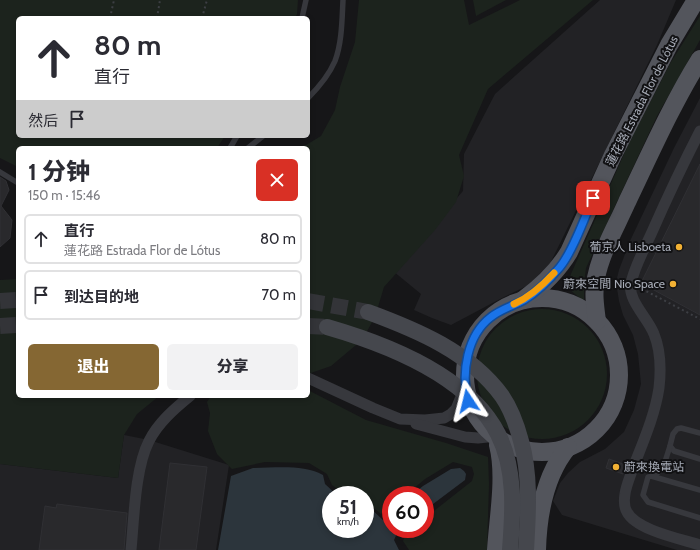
<!DOCTYPE html>
<html lang="zh">
<meta charset="utf-8">
<style>
body{margin:0;font-family:Cabin,"Noto Sans SC",sans-serif;background:#f2f2f3;color:#2b2b33;height:100vh;display:flex;flex-direction:column;font-size:15px;white-space:nowrap}
*{box-sizing:border-box;margin:0}
p{font-size:13px;color:#7c7c81}
.icon{flex:none;width:22px;height:22px;fill:none;stroke:currentColor;stroke-width:2;stroke-linecap:round;stroke-linejoin:round}
.map{position:relative;flex:1;overflow:hidden}
.panel{position:absolute;left:16px;top:146px;width:294px;height:252px;display:flex;flex-direction:column;background:#fff;border-radius:6px;box-shadow:0 2px 6px #0003}
.panel>*{flex:none}
.hud{position:absolute;left:16px;top:16px;width:294px;height:122px;border-radius:6px;box-shadow:0 2px 6px #0003;background:#fff;color:#2b2b33;overflow:hidden}
.speed{position:absolute;left:322px;top:486px;display:flex;gap:8px;font-size:20px;font-weight:700;text-align:center}
.speed>*{display:grid;place-content:center;width:52px;height:52px;border-radius:50%;background:#fff;box-shadow:0 2px 6px #0003;line-height:1}
.speed small{font-size:10px;font-weight:400}
.speed .limit{border:6px solid #d22;background:#fff;color:#111}
.pin{position:absolute;display:grid;place-items:center;width:34px;height:34px;color:#fff;margin:-17px;border-radius:8px;box-shadow:0 2px 6px #0006}
.me{position:absolute;width:44px;margin:-22px;rotate:350deg;stroke-linejoin:round;filter:drop-shadow(0 0 3px #0008)}
.turn{display:flex;align-items:center;gap:14px;height:84px;padding:0 12px;font-size:18px}
.turn .icon{width:52px;height:52px;stroke-width:2.5}
.turn b{display:block;font-size:28px;line-height:34px}
.then{display:flex;align-items:center;height:38px;padding:0 12px;background:#0003;gap:8px;font-size:15px}
.round{display:grid;place-items:center;flex:none;width:42px;height:42px;border-radius:6px;background:#f2f2f3}
.summary{display:flex;align-items:center;justify-content:space-between;height:68px;padding:0 12px}
h1{font-size:24px;font-weight:800;line-height:30px}
.button{display:flex;gap:8px;margin-top:auto;padding:8px 12px}
.button a{flex:1;height:46px;border-radius:6px;background:#856733;color:#fff;font-size:16px;font-weight:800;line-height:46px;text-align:center}
.button a+a{background:#f2f2f3;color:#2b2b33}
ul{padding:0;list-style:none}
li{display:flex;align-items:center;gap:12px;height:50px;margin:0 8px 6px;padding:0 4px;border:2px solid #e1e1e2;border-radius:6px}
li div{flex:1}
li b{display:block;font-size:15px}
li em{font-style:normal}
.map>svg:first-child{display:block}
.built{fill:#222225}
.green{fill:#1c231d}
.water{fill:#2c353c}
.building{fill:#29292c;stroke:#303034}
.lines{fill:none;stroke-linecap:round;stroke-linejoin:round}
.secondary-tunnel{stroke:#333438;stroke-width:16;stroke-dasharray:16 8;stroke-linecap:butt}
.path{stroke:#3d3f44;stroke-width:2;stroke-dasharray:2 3;stroke-linecap:butt}
.lane{stroke:#37383d;stroke-width:5.5}
.street{stroke:#37383d;stroke-width:11}
.primary{stroke:#53555c;stroke-width:18}
.secondary-bridge{stroke:#45474d;stroke-width:16}
.route-casing{stroke:#114b97;stroke-width:10}
.route{stroke:#1a73e8;stroke-width:7}
.slow{stroke:#f59e0b;stroke-width:7}
.poi-dot{fill:#f2b134;stroke:#111113;stroke-width:1.5}
.labels{text-anchor:middle;stroke-width:4;stroke-linejoin:round;paint-order:stroke}
.street-label{font-size:12px;fill:#a8adb8;stroke:#111113}
.poi-label{font-size:12px;fill:#a8adb8;stroke:#111113;text-anchor:end}
</style>
<div class="map">
<svg width="700" height="550" viewBox="0 0 700 550">
<rect width="100%" height="100%" fill="#161618"/>
<g class="built">
<polygon points="600,0 676,0 657,45 543,278 500,299 451,325 432,318 414,310 421,294 393,271 463,191 464,154 495,94"/>
<polygon points="700,98 700,550 677,550 562,515 553,501 560,483 568,473 580,462 605,449 624,432 634,410 641,384 638,354 633,335 623,315 619,301 616,282 619,270 630,241 674,148"/>
<polygon points="124,435 149,440 229,465 216,550 0,550 0,464 118,478"/>
</g>
<g class="green">
<polygon points="0,0 298,0 297,14 295,18 18,18 18,136 225,136 217,148 18,148 18,167 0,158"/>
<polygon points="359,0 464,0 469,25 520,0 593,0 488,89 459,155 464,176 456,202 435,230 384,287 375,317 362,340 331,366 308,374 308,148 293,148 306,145 321,136 335,110 340,87 355,42"/>
<polygon points="473,0 506,0 476,16"/>
<polygon points="700,16 700,40 657,116 586,268 584,283 584,299 582,300 568,288 568,282 571,274 628,145 671,62"/>
<polygon points="18,279 18,396 159,396 137,414 124,435 118,478 0,464 0,280"/>
<circle cx="542" cy="374" r="65"/>
<polygon points="308,390 366,420 446,443 488,457 489,484 487,550 409,550 403,541 407,530 425,529 425,518 472,481 474,474 472,467 453,462 425,479 406,495 391,495 391,507 381,514 365,501 365,495 345,495 332,485 327,474 309,463 265,462 232,469 217,454 208,431 210,413 207,402 211,396 308,396"/>
</g>
<g class="water">
<path d="M 253,468 C 275,468 303,464 323,475 L 325,484 L 337,495 L 331,495 L 331,529 L 365,529 L 365,506 L 368,506 L 383,520 L 391,513 L 391,529 L 399,529 L 394,540 L 399,550 L 218,550 L 231,476 Z"/>
<polygon points="460,468 464,471 466,474 465,480 425,510 425,495 412,495 423,486 451,469"/>
</g>
<g class="building">
<polygon points="700,164 700,315 641,283"/>
<polygon points="0,177 6,181 9,190 1,206 12,220 10,238 0,247"/>
<polygon points="609,459 626,465 623,474 606,468"/>
<polygon points="170,463 207,467 196,550 159,550"/>
<polygon points="57,504 127,513 124,550 39,550 45,506 56,508"/>
</g>
<g class="lines">
<g class="secondary-tunnel">
<polyline points="0,301 18,300"/>
<polyline points="308,301 368,312"/>
<polyline points="0,326 18,325"/>
<polyline points="308,326 327,327"/>
</g>
<g class="path">
<polyline points="110,18 114,0"/>
<polyline points="157,18 160,0"/>
<polyline points="202,18 207,0"/>
<polyline points="642,289 700,319"/>
</g>
<g class="lane">
<polyline points="302,18 306,0"/>
<path d="M 308,98 C 318,88 329,75 335,61 C 342,43 342,19 343,0"/>
<polyline points="230,148 237,136"/>
<polyline points="248,148 263,136"/>
<polyline points="0,172 18,183"/>
<polyline points="700,433 681,428 677,429 673,434 670,446 674,451 700,459"/>
<polyline points="654,476 663,468 670,446"/>
<polyline points="700,490 651,476 648,477 643,495 648,502 700,518"/>
</g>
<g class="street">
<path d="M 700,131 C 683,164 667,198 652,232 C 645,248 635,265 631,283 C 627,300 648,318 654,334 C 661,351 661,370 659,388 C 655,415 643,442 633,468 C 630,477 626,486 625,494 C 624,500 624,507 627,512 C 636,530 681,539 700,545"/>
<polyline points="308,378 373,408 400,419 425,420 444,418 451,414 456,409 465,387"/>
<polyline points="416,424 465,437 478,438 496,436"/>
<path d="M 131,550 C 134,519 135,468 149,441 C 158,423 174,409 190,396"/>
</g>
<g class="primary">
<circle cx="542" cy="375" r="77"/>
<path d="M 523,300 C 542,286 557,272 569,252 L 613,155 L 669,45 L 696,0"/>
<path d="M 597,321 C 595,306 593,292 596,278 C 601,252 616,227 627,202 C 650,154 672,104 700,59"/>
<path d="M 496,550 C 498,518 506,476 498,445"/>
<path d="M 537,550 C 538,514 545,475 568,447"/>
</g>
<g class="secondary-bridge">
<path d="M 368,312 C 417,330 470,352 502,396 C 511,409 517,426 521,441 C 531,476 528,514 526,550"/>
<path d="M 327,327 C 386,344 468,375 498,434 C 516,469 513,512 510,550"/>
</g>
</g>
<g class="lines">
<g class="route-casing">
<path id="route" d="M 468,401 C 461,373 467,335 491,317 C 501,309 513,306 524,300 C 537,292 550,279 560,267 C 573,251 585,217 593,198"/>
</g>
<use href="#route" class="route"/>
<path class="slow" d="M 514,304 C 530,297 542,286 554,273"/>
</g>
<g class="poi-dot">
<circle cx="679" cy="247" r="4"/>
<circle cx="673" cy="284" r="4"/>
<circle cx="616" cy="467" r="4"/>
</g>
<g class="labels">
<g class="street-label">
<text transform="translate(642 101) rotate(-63)" y="4">蓮花路 Estrada Flor de Lótus</text>
</g>
<g class="poi-label">
<text x="671" y="251">葡京人 Lisboeta</text>
<text x="665" y="288">蔚來空間 Nio Space</text>
<text x="624" y="471" text-anchor="start">蔚來換電站</text>
</g>
</g>
</svg>
<div class="speed"><div>51<small>km/h</small></div><div class="limit">60</div></div>
<div class="pin" style="left:593px;top:198px;background:#d93025"><svg class="icon" aria-label="arrive" viewBox="0 0 24 24"><path d="M6 21V4h12l-3 4 3 4H6"/></svg></div>
<svg class="me" style="left:468px;top:401px" viewBox="-20 -20 40 40"><path d="M0-17L14 15 0 8-14 15z" fill="#1a73e8" stroke="#fff" stroke-width="4"/></svg>
<div class="hud">
<div class="turn"><svg class="icon" aria-label="ahead" viewBox="0 0 24 24"><path d="M12 20V5M6 11l6-6 6 6"/></svg><div><b>80 m</b>直行</div></div>
<div class="then">然后<svg class="icon" aria-label="arrive" viewBox="0 0 24 24"><path d="M6 21V4h12l-3 4 3 4H6"/></svg></div>
</div>
<section class="panel">
<div class="summary"><div><h1>1 分钟</h1><p>150 m · 15:46</p></div><a class="round" style="background:#d93025;color:#fff"><svg class="icon" aria-label="close" viewBox="0 0 24 24"><path d="M6 6l12 12M18 6L6 18"/></svg></a></div>
<ul>
<li><svg class="icon" aria-label="ahead" viewBox="0 0 24 24"><path d="M12 20V5M6 11l6-6 6 6"/></svg><div><b>直行</b><p>蓮花路 Estrada Flor de Lótus</p></div><em>80 m</em></li>
<li><svg class="icon" aria-label="arrive" viewBox="0 0 24 24"><path d="M6 21V4h12l-3 4 3 4H6"/></svg><div><b>到达目的地</b></div><em>70 m</em></li>
</ul>
<div class="button"><a>退出</a><a>分享</a></div>
</section>
</div>
